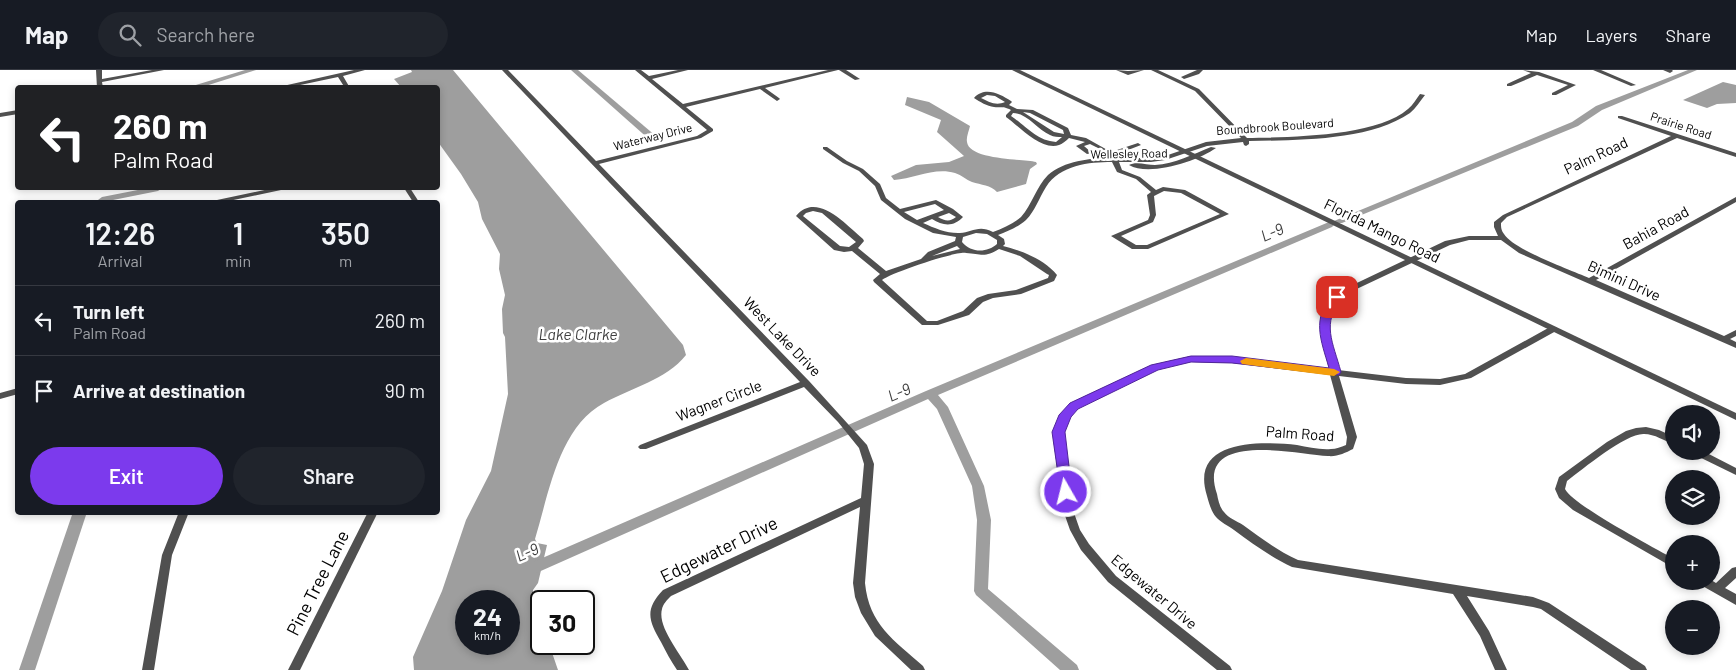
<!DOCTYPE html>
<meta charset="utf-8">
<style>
body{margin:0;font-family:Barlow,sans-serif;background:#20242c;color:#f1f3f6;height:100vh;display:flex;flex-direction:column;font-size:19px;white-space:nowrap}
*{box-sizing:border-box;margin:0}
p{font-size:16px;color:#9ea1a6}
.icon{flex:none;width:28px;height:28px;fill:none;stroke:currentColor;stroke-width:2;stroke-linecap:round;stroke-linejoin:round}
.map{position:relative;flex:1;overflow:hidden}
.sheet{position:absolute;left:15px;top:130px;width:425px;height:315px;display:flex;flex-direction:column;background:#171b24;border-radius:5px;box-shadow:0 2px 8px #0003}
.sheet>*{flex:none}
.hud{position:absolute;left:15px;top:15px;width:425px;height:105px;border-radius:5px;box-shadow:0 2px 8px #0003;background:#202124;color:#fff;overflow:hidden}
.tools{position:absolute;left:1665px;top:335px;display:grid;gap:10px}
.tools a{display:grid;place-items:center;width:55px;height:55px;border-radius:50%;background:#171b24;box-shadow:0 2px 8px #0003;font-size:25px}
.speed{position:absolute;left:455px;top:520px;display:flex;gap:10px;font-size:25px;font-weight:700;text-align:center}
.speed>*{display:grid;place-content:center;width:65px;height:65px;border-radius:50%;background:#171b24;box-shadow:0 2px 8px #0003;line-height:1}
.speed small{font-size:12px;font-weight:400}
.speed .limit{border:2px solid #111;border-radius:8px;background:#fff;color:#111}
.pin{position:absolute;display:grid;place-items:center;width:42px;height:42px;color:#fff;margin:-21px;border-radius:10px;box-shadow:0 2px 8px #0006}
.me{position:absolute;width:55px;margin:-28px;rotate:352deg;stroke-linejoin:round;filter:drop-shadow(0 0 4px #0008)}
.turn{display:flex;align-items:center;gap:18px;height:105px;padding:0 15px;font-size:22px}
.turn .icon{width:65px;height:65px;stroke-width:2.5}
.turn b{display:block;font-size:35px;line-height:42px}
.eta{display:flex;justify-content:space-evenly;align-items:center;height:85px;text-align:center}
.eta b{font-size:30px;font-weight:600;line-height:35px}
.action{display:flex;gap:10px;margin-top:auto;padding:10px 15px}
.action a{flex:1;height:58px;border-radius:30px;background:#7c3aed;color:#fff;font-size:20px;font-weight:600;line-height:58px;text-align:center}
.action a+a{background:#20242c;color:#f1f3f6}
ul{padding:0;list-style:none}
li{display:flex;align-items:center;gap:15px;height:70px;padding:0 15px;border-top:1px solid #363941}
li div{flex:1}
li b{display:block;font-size:19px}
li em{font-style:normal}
header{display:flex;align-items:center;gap:30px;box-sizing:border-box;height:70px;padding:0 25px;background:#171b24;border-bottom:1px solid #363941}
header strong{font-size:24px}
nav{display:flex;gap:28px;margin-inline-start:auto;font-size:18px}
.search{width:350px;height:45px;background:#20242c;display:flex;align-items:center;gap:12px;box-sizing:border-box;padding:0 18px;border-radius:28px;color:#9ea1a6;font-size:19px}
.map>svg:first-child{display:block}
.water{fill:#9e9e9e;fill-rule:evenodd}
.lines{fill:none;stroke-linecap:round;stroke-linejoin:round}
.canal{fill:#9e9e9e;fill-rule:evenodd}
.minor{fill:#505050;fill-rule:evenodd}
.tertiary{fill:#505050;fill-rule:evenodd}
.route{fill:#7c3aed;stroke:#51269a}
.slow{fill:#f59e0b}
.labels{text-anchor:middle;stroke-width:5;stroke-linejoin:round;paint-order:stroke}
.far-street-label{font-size:12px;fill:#000;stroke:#fff}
.street-label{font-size:15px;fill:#000;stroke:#fff}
.water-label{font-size:16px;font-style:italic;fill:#3f3f3f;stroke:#fff}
.near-street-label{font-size:18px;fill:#000;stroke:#fff}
</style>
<header>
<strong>Map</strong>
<div class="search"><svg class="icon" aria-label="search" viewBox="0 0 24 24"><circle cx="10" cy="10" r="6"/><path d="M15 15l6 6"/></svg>Search here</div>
<nav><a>Map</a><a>Layers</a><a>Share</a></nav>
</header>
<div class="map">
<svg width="1736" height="600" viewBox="0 0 1736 600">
<rect width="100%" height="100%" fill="#fff"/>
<g class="water">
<path d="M 411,0 L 453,0 L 683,275 L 686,285 C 666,310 631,318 604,333 C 559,357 549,423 535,469 L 537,473 L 547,475 L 538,513 L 533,520 L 534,533 L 541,553 L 541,574 L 549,574 L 558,600 L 414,600 L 413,587 L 442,521 L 466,450 L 491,401 L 508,324 L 505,267 L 503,263 L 502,239 L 505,225 L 499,199 L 500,184 L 482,149 L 478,132 L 461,104 L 438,72 L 438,18 L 401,17 L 394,9 L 412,2 ZM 509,531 L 509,574 L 466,574 L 466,531 Z"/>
<polygon points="1723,12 1736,15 1736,33 1717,34 1707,38 1683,30"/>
<path d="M 907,27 L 929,32 L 970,56 C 969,61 966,67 967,72 C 969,90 1023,89 1036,92 L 1037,94 L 1030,99 L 1026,114 L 997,122 C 991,115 981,115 972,112 C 966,110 962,105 955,103 C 934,97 914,109 894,110 L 891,106 L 916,95 L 949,92 L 964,86 L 937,62 L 941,50 L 905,35 Z"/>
</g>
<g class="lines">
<g class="canal">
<polygon points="245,0 256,0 199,18 186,18"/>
<polygon points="571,0 578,0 657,67 657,71 651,71"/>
<polygon points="1688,0 1697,0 1602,40 1578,56 1342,153 1336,153 1334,151 1572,52 1596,36"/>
<polygon points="148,118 162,118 158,121 103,132 98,130 102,127"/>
<polygon points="1329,152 1334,155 1332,157 938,325 948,337 984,416 991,450 988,519 1077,595 1079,600 1060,600 976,525 974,521 977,450 972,416 937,339 928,329 534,504 529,506 524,504 522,500 524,496 926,321"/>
<polygon points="73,442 87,442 35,600 19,600"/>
</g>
<g class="minor">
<polygon points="96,0 102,0 102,9 152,0 164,0 102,12 103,18 97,18"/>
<polygon points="354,0 365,0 343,6 350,18 345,18 338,7 286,18 274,18"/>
<path d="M 502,0 L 508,0 L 596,91 L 697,66 L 707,60 L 635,0 L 641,0 L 649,6 L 678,0 L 688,0 L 652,9 L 683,34 L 828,0 L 838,0 L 765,18 L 779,28 L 780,29 L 777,31 L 760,19 L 686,37 L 713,59 L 713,61 L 701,68 L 599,94 L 809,311 L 867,375 L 874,394 L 865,513 C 869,555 894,570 923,596 L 925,600 L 911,600 L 875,566 L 861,543 L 855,527 L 853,513 L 860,437 L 671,526 C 667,530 663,534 662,539 C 657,557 681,584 689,600 L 677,600 C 671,591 666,582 661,572 C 649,551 644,540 663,520 L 861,428 L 864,394 L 859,378 L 838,352 L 804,317 L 646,379 L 640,379 L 638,377 L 640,375 L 800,312 Z"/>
<polygon points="839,0 846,0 860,9 855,10"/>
<polygon points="1116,0 1128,1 1144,0 1128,5"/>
<path d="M 1151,0 L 1158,0 L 1199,19 L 1247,68 C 1289,67 1376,67 1408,39 C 1413,35 1416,29 1420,24 L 1425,25 C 1420,31 1416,38 1410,43 C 1369,71 1298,70 1249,71 L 1249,74 L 1246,76 L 1244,75 L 1243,72 L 1207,76 L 1165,90 L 1151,92 L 1119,92 L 1122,100 L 1140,107 L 1156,120 L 1163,117 L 1185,120 L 1229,144 L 1148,179 L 1132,179 L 1111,166 L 1148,150 L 1150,145 L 1147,125 L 1151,122 L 1136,109 L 1117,102 L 1112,92 C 1089,92 1060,95 1046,117 C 1039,128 1035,141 1026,150 C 1018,157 1008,161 998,165 L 1004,169 L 1005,174 L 1003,176 C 1022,181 1044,189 1057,205 L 1054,211 L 1021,224 L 993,228 L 983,232 L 969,245 L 938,255 L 922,255 L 874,212 L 873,210 L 880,204 L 852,181 L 844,182 L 834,180 L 796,146 C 817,121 846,155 863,169 L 864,171 L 858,178 L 886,201 L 921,189 L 928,182 L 955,171 L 956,167 L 933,163 L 905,149 L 881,130 L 875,116 L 859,101 L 843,93 L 823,79 L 823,77 L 827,77 L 847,91 L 863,99 L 880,114 L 886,128 L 900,139 L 936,130 L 953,139 L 963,147 C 954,157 943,156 932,149 L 923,153 C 934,158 946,163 958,163 C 971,164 977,154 993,162 C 1003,158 1013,154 1021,147 C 1032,135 1036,117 1048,105 C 1064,91 1090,88 1111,88 L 1102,80 L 1090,74 L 1084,76 L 1092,83 L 1087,84 L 1076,76 L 1085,72 L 1069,68 C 1066,71 1062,74 1059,75 C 1041,81 1019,56 1006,47 L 1006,45 L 1011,40 C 1003,36 1002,38 994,37 C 987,36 980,32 974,28 C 985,16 1000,24 1011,31 L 1012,32 L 1009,35 L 1017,39 L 1033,40 L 1068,58 L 1071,65 L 1086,68 L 1111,82 L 1138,73 L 1141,75 L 1115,85 L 1117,88 L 1151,88 L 1165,86 L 1206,72 L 1241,68 L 1195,21 ZM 987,25 L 995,26 L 1005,32 C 996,36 989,32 981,28 ZM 1023,42 L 1030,43 L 1063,60 L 1064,64 L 1054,62 ZM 1013,43 C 1027,43 1038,60 1050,65 C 1054,67 1058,67 1062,67 L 1056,72 C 1037,71 1026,56 1011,46 ZM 1164,121 L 1181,123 L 1220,144 L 1147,175 L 1136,175 L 1121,166 L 1153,152 L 1156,145 L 1154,126 ZM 935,134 L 944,140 L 917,150 L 904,142 ZM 813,141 L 822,143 L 856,172 L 849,177 L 840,176 L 803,146 L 806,143 ZM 949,143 L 956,147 C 950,152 945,151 938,147 ZM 976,163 L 987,164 L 997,170 L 997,174 C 987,183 971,183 962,172 L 963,167 ZM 957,176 L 960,179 L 932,186 ZM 999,179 L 1020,186 L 1047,204 L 1049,205 L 1048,208 L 1016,220 L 988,224 L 977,228 L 963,241 L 937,251 L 927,251 L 882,210 C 891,203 955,181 966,183 C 981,184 985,188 999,179 Z"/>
<polygon points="1197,0 1203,0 1199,4 1184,9 1181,7"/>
<polygon points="1523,0 1539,2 1576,15 1556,25 1552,25 1552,23 1568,15 1537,5 1511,16 1507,16 1507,14 1531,3"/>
<polygon points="1593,0 1601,0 1636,15 1631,16"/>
<polygon points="1663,0 1672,0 1673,1 1670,3"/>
<polygon points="18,40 18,44 0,47 0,43"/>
<path d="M 1618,46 L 1622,46 L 1736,83 L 1736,87 L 1677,68 L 1507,147 L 1501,153 C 1501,157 1501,160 1504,164 C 1514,180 1571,200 1589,208 L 1736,127 L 1736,132 L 1596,210 L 1724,266 L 1736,260 L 1736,266 L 1730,269 L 1736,272 L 1736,278 L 1519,183 L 1501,170 L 1469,170 L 1450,175 L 1346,224 L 1339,229 L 1332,238 L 1329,252 L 1330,266 L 1338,300 L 1406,308 L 1440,309 L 1465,304 L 1550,257 L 1556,257 L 1557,259 L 1556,261 L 1471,308 L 1440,315 L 1406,314 L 1339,306 L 1357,367 L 1353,379 C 1345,383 1337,387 1328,386 C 1296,384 1195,360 1217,424 C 1218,430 1220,438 1224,442 C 1228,448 1237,451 1243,455 C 1261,468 1278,481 1298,490 L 1533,527 L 1549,533 L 1645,596 L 1647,600 L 1631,600 L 1541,539 L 1533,537 L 1467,526 L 1489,561 L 1507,600 L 1495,600 L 1480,566 L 1453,524 L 1292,497 C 1271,487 1253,474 1234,460 C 1229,456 1220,452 1216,447 C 1211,441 1209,433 1207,426 C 1189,369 1260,371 1297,375 C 1308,377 1320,380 1331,379 C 1336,379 1341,377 1346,375 L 1347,367 L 1330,305 L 1232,293 L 1191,292 L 1158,299 L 1089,331 L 1077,338 L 1069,346 L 1065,356 L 1063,368 L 1073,440 L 1080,460 L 1089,474 L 1116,506 L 1230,596 L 1232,600 L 1217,600 L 1108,512 L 1081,480 L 1070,460 L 1063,440 L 1053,368 L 1055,356 L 1062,343 L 1071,334 L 1083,327 L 1152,295 L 1191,286 L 1232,287 L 1329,299 C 1322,269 1311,241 1340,221 L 1445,171 L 1469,166 L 1498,166 L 1494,157 L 1494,152 L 1503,145 L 1671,66 L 1618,48 Z"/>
<path d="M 1211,77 L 1216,78 C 1198,91 1149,107 1129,95 C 1136,91 1147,95 1155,95 C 1175,94 1193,84 1211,77 Z"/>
<polygon points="274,118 284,118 281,120 224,132 214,132 217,130"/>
<polygon points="404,118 410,118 419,132 413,132"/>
<polygon points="18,318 18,324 0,329 0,323"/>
<path d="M 1646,357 L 1659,360 L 1674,367 L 1674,374 C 1664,371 1655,364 1644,364 C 1626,363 1583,399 1567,411 L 1565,419 C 1573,435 1653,477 1674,489 L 1674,498 L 1573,440 L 1559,428 L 1555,419 L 1559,407 L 1607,372 L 1626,361 L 1636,358 Z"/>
<polygon points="1689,381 1703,381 1736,398 1736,405 1691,383"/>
<polygon points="179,442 189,442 172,485 154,600 142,600 162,485"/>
<polygon points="368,442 378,442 300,600 288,600"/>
<polygon points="1736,497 1736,508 1725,518 1736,524 1736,535 1699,514 1698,511 1711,510 1716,513 1732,498"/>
</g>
<polygon class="tertiary" points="1012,0 1020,0 1736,343 1736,350"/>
</g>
<path class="route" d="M 1333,224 L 1341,224 L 1342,227 C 1321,254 1333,272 1341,302 L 1339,305 L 1232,293 L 1191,292 L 1158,300 L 1078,339 L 1071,347 L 1065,362 L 1072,422 L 1071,425 L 1061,425 L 1052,362 L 1059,345 L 1070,333 L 1151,295 L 1191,286 L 1232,286 L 1329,298 C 1321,270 1311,249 1333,224 Z"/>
<polygon class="slow" points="1246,288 1334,299 1340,302 1334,306 1242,294 1240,291"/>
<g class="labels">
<g class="far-street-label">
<text transform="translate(1681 56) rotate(18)" y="4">Prairie Road</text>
<text transform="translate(1275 57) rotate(-4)" y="4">Boundbrook Boulevard</text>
<text transform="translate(653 67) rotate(-14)" y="4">Waterway Drive</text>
<text transform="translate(1129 84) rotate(-1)" y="4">Wellesley Road</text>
</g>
<g class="street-label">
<text transform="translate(1596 86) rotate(-25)" y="5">Palm Road</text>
<text transform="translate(1656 158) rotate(-29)" y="5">Bahia Road</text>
<text transform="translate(1382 161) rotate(26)" y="5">Florida Mango Road</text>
<text transform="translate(1624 211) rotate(24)" y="5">Bimini Drive</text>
<text transform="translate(782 267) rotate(46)" y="5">West Lake Drive</text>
<text transform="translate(719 331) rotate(-21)" y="5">Wagner Circle</text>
<text transform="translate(1300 364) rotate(4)" y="5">Palm Road</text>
<text transform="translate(1154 522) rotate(40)" y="5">Edgewater Drive</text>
</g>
<g class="water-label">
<text transform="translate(1272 162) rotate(-23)" y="6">L-9</text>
<text x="578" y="270">Lake Clarke</text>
<text transform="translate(899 322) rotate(-23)" y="6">L-9</text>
<text transform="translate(527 482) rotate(-23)" y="6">L-9</text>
</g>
<g class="near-street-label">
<text transform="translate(719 480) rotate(-26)" y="6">Edgewater Drive</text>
<text transform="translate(318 513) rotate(-63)" y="6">Pine Tree Lane</text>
</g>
</g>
</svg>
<div class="tools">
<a><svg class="icon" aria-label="sound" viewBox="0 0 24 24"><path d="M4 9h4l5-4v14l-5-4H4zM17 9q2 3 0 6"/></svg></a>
<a><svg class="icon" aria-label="layers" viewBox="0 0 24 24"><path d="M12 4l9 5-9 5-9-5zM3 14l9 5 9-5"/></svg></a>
<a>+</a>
<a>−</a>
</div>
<div class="speed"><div>24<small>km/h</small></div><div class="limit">30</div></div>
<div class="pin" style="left:1337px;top:227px;background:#d93025"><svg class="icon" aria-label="arrive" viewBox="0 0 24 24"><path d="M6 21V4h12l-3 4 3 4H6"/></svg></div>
<svg class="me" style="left:1066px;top:422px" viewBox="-20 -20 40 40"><circle r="17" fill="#7c3aed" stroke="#fff" stroke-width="3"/><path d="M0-11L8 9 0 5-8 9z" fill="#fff"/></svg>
<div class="hud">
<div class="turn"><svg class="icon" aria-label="left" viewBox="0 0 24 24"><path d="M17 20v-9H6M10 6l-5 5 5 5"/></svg><div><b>260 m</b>Palm Road</div></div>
</div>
<section class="sheet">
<div class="eta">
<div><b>12:26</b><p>Arrival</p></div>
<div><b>1</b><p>min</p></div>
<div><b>350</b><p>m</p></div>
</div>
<ul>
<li><svg class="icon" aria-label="left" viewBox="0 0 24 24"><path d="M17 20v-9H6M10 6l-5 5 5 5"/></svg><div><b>Turn left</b><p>Palm Road</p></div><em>260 m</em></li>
<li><svg class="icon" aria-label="arrive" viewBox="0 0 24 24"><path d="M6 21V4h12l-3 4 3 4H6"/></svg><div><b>Arrive at destination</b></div><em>90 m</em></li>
</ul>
<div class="action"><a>Exit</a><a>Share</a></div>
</section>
</div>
